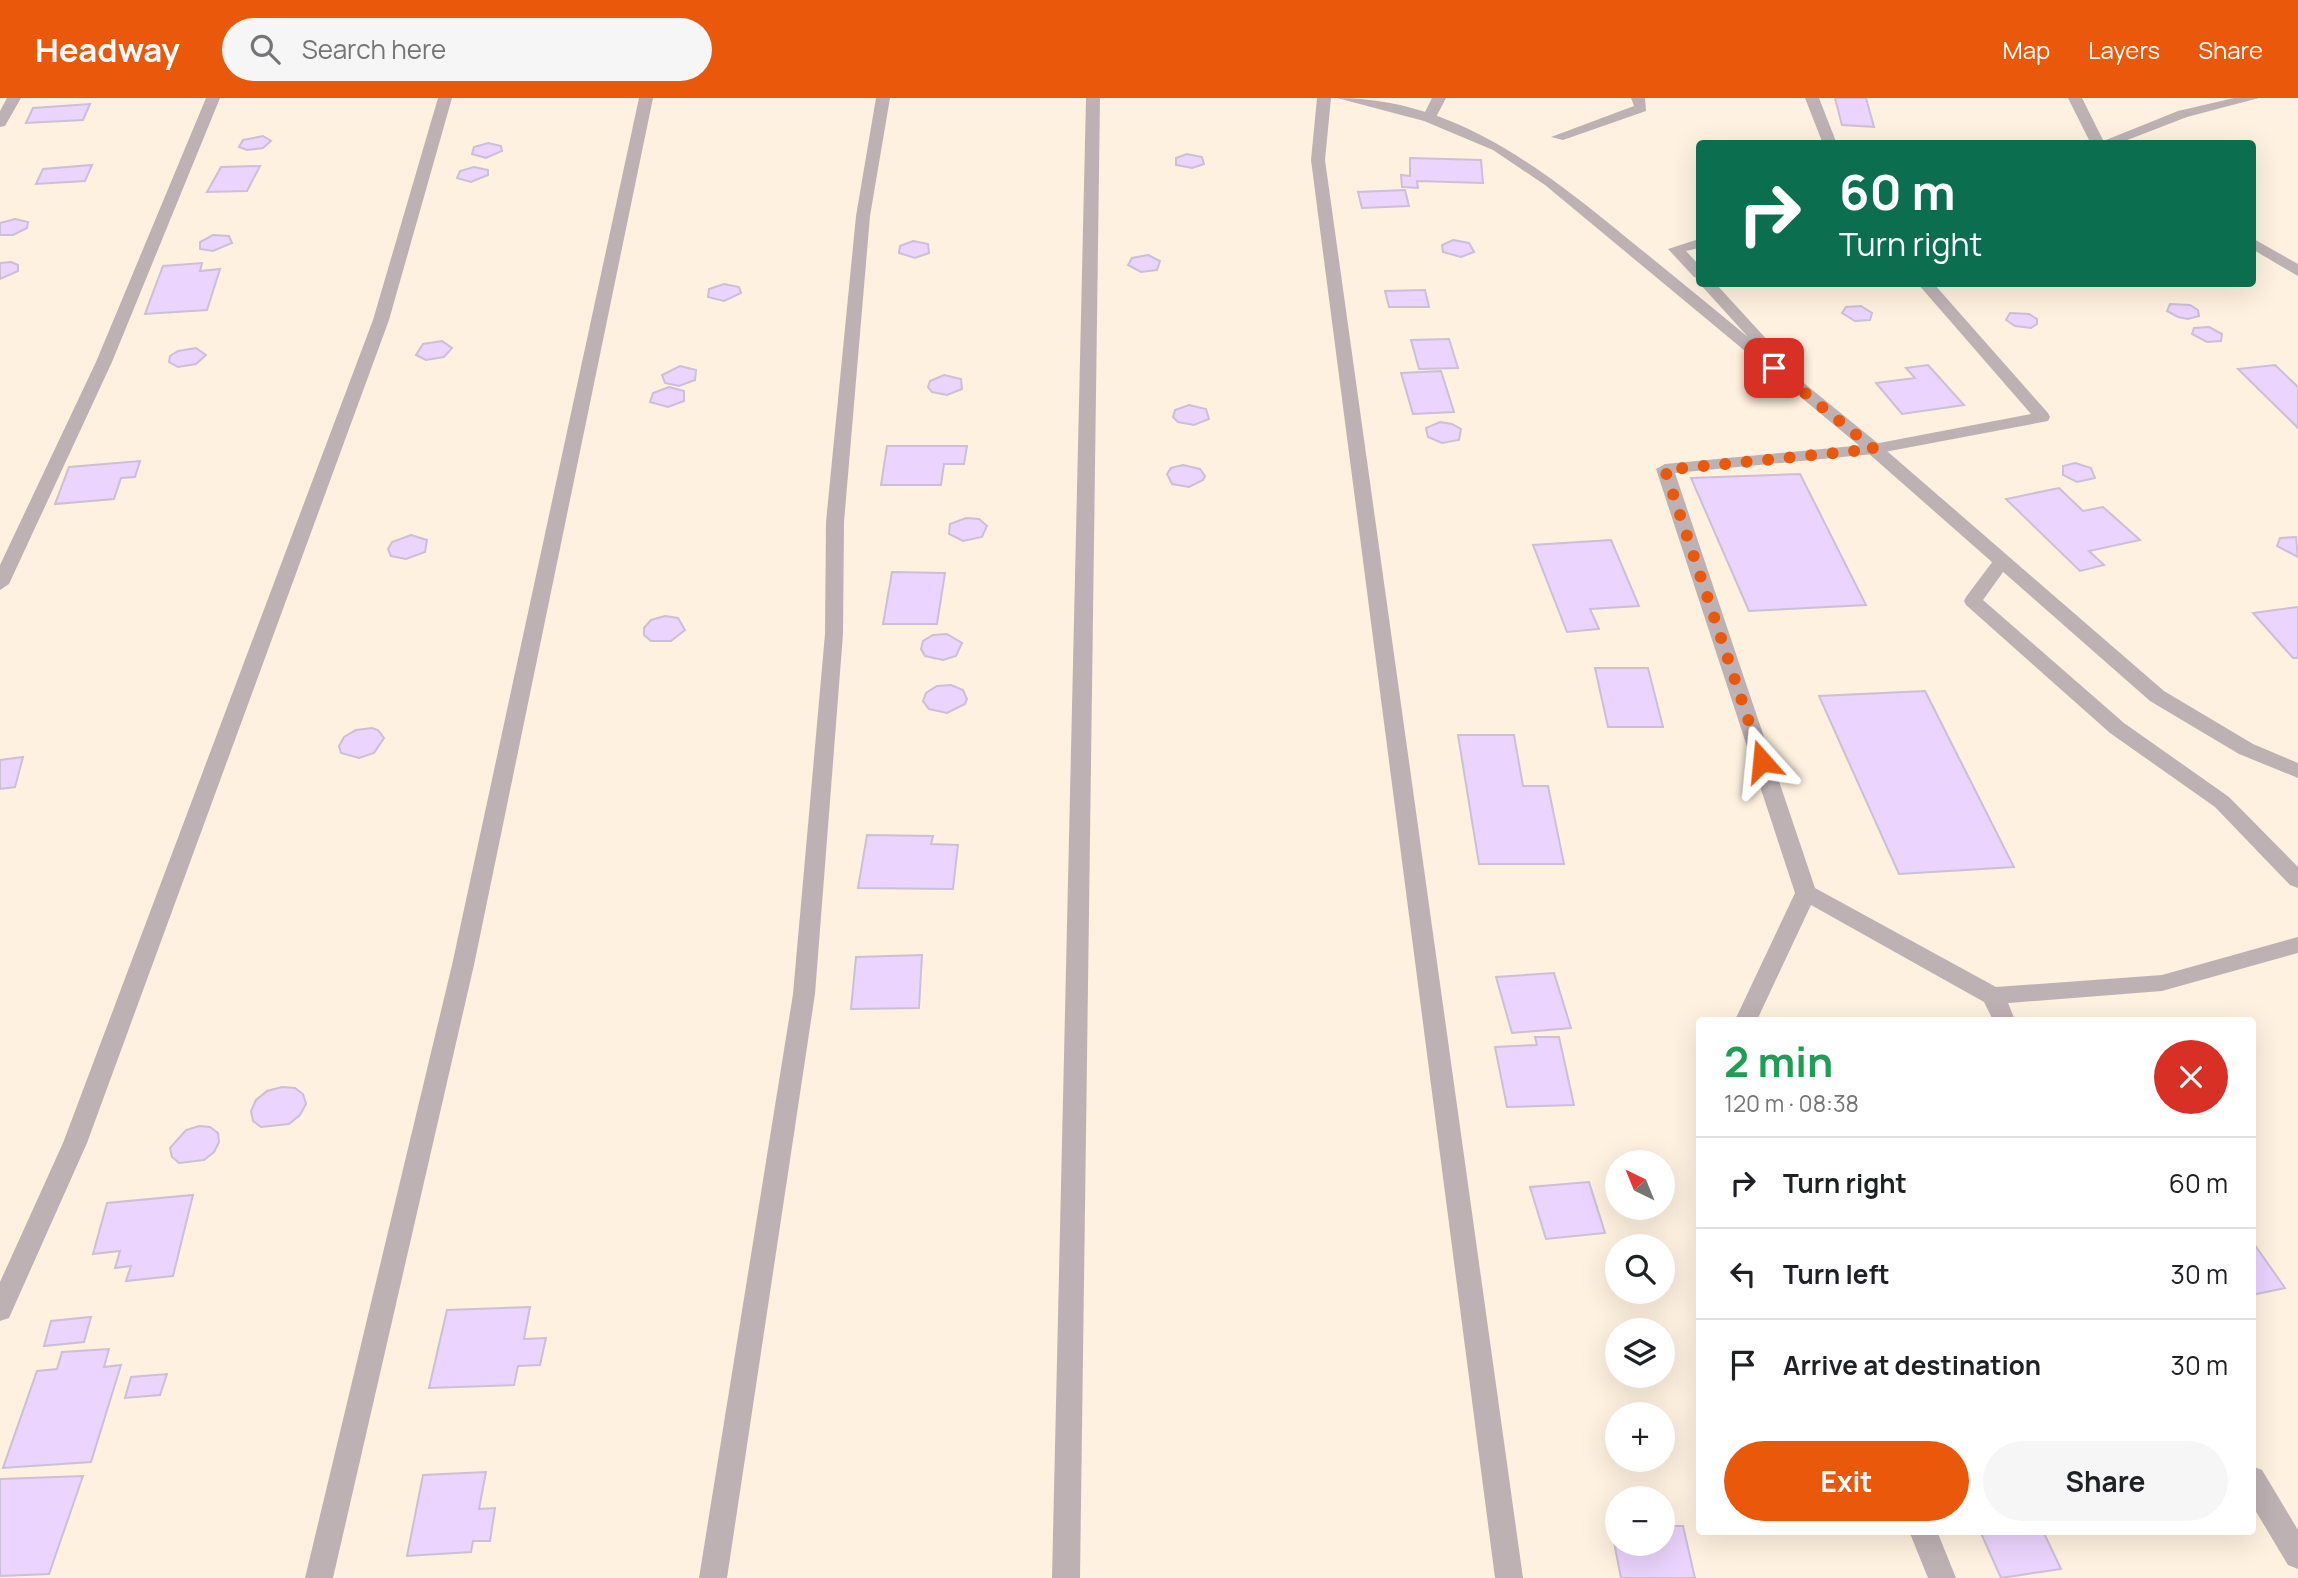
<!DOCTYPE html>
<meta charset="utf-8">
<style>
body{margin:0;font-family:Manrope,sans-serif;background:#f6f6f6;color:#202124;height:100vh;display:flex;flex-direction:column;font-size:26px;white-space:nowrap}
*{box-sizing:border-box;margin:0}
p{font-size:23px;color:#757577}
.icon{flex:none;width:38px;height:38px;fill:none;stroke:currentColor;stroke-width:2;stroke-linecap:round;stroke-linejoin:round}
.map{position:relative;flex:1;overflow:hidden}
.drawer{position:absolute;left:1696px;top:919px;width:560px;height:518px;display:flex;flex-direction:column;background:#fff;border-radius:7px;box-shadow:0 7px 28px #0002}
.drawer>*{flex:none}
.guide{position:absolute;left:1696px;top:42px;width:560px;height:147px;border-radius:7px;box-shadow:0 7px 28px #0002;background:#0b6e4f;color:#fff;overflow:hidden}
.needle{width:46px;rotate:317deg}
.fabs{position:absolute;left:1605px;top:1052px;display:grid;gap:14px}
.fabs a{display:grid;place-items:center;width:70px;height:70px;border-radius:50%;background:#fff;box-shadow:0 7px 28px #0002;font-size:35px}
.pin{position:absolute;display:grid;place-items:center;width:60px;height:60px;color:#fff;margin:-30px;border-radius:14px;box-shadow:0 4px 10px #0006}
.me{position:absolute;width:77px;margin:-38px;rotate:342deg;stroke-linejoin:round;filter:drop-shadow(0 0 5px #0008)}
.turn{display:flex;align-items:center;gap:24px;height:147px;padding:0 28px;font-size:32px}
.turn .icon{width:91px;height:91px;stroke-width:2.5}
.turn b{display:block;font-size:49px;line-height:60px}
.round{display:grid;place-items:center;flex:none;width:74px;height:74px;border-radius:37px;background:#f6f6f6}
.headline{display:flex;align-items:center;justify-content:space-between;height:119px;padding:0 28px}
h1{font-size:42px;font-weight:700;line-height:52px;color:#1e9e55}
.button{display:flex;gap:14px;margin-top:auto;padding:14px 28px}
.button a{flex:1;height:80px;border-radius:42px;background:#ea580c;color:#fff;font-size:28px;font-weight:700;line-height:80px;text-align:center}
.button a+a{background:#f6f6f6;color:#202124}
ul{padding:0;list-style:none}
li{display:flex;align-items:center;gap:21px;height:91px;padding:0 28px;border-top:2px solid #e0e0e0}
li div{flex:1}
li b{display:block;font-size:26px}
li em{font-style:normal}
header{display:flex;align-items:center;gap:42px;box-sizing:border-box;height:98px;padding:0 35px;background:#ea580c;color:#fff}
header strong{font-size:33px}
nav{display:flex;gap:38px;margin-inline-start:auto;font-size:24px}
.search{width:490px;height:63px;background:#f6f6f6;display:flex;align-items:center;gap:18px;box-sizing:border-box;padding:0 24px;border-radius:38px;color:#757577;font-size:26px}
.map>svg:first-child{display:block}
.building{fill:#ebd4fd;stroke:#ccbfd7;stroke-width:2}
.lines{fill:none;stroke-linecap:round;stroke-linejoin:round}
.minor{fill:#beb1b4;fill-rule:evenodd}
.tertiary{fill:#beb1b4;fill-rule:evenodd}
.route{stroke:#ea580c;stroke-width:12;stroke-dasharray:0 21.6}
</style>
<header>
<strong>Headway</strong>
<div class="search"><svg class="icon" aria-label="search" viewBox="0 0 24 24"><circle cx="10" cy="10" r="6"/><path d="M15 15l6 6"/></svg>Search here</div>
<nav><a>Map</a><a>Layers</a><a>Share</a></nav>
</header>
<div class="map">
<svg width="2298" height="1480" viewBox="0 0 2298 1480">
<rect width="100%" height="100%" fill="#fef1df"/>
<g class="building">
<polygon points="1835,0 1866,0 1874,29 1842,27"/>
<polygon points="90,6 83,22 26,25 33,10"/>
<polygon points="263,38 271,43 263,50 247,52 239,49 243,42"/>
<polygon points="488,45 501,48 502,53 486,60 472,56 474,49"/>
<polygon points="1187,56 1202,59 1204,66 1192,70 1176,67 1176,60"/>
<polygon points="1410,60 1481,62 1483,85 1417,83 1418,90 1402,89 1401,77 1410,78"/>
<polygon points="92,67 85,83 36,86 43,71"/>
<polygon points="260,68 247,93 207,94 221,69"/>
<polygon points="474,69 488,72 488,77 471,84 457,80 460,73"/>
<polygon points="1405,92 1409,108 1362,110 1358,94"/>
<polygon points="15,121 28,124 27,130 13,137 0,137 0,125"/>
<polygon points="213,137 229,138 232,145 213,153 200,151 200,144"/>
<polygon points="1453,142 1469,145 1474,154 1461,159 1443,154 1442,147"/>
<polygon points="913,143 928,146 929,155 915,160 899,155 900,148"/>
<polygon points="1148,157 1160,163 1157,172 1141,174 1128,167 1132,160"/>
<polygon points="11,164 18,167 18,173 0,181 0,165"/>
<polygon points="202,165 200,173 220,171 207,212 145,216 163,168"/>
<polygon points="724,186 739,189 741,195 724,203 708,199 709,191"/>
<polygon points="1425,192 1429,209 1389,209 1385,193"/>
<polygon points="2170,206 2190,207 2198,212 2199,218 2188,221 2178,219 2167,213"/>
<polygon points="1861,208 1872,215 1870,222 1855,223 1842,215 1846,209"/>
<polygon points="2010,215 2029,216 2037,221 2037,226 2031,230 2015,228 2006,222"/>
<polygon points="2209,229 2222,236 2221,243 2207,244 2192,236 2194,230"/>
<polygon points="1449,241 1458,270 1419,271 1411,242"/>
<polygon points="442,243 452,250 444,259 426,262 416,257 423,246"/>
<polygon points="196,250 206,257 196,266 178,269 169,264 170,258 178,253"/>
<polygon points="1928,267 1964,307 1902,316 1876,285 1915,280 1906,270"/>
<polygon points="2275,267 2298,289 2298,330 2238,271"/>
<polygon points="680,268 696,272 695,282 679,288 665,285 662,277"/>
<polygon points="1441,273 1454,314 1413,316 1401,275"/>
<polygon points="944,277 961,281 962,291 947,297 932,294 928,289 930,283"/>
<polygon points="669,289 684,293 684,303 668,309 650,304 653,295"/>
<polygon points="1189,307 1206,311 1209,321 1194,327 1178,324 1173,319 1175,312"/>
<polygon points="1440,324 1452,326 1461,331 1459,342 1442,345 1428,339 1426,330"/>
<polygon points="887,348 967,348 964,366 944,366 941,387 881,387"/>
<polygon points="140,363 135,379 121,380 114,401 55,406 69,369"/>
<polygon points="2075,365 2091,370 2095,380 2077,384 2063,377 2063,368"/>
<polygon points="1183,367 1200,371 1205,378 1203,382 1189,389 1172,386 1167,376 1171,370"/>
<polygon points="1800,376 1866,507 1749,513 1691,380"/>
<polygon points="2059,390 2083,413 2103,409 2140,442 2089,453 2104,467 2080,473 2006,401"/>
<polygon points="966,420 979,421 987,428 982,439 963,443 949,436 950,426"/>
<polygon points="411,437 427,442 425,454 406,461 391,458 388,451 392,444"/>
<polygon points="2296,439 2298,459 2277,448 2280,440"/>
<polygon points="1611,442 1639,508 1590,511 1599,531 1567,534 1533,447"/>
<polygon points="892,474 945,475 937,526 883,526"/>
<polygon points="2298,509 2298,560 2293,560 2253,515"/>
<polygon points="665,518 678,520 685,532 671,543 651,543 644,537 644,530 651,522"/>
<polygon points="947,536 962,545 956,558 943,562 925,558 921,551 923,543 933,537"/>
<polygon points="1595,570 1648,570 1663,629 1608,629"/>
<polygon points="951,587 963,592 967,601 965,606 947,615 929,611 923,603 926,595 937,588"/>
<polygon points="1925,593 2014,769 1899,776 1819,598"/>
<polygon points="372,630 378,632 384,640 374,655 359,660 341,655 339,648 344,639 356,632"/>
<polygon points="1458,637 1514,637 1523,688 1548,688 1564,766 1479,766"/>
<polygon points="23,659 15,689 0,691 0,662"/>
<polygon points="867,737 933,738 931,746 958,747 953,791 858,790"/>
<polygon points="922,857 919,910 851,911 856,859"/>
<polygon points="1554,875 1571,930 1512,935 1496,879"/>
<polygon points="1535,939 1559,939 1574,1007 1507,1009 1495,949 1537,947"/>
<polygon points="282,989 295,990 303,996 306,1006 300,1017 289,1026 261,1029 253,1023 251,1013 256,1002 267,993"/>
<polygon points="199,1028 210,1029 218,1035 219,1044 214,1054 204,1062 179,1065 172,1059 170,1050 186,1032"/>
<polygon points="1589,1084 1605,1135 1546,1141 1530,1089"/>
<polygon points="193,1097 173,1178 126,1183 131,1168 115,1170 120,1153 93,1156 107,1105"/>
<polygon points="2252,1143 2285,1190 2252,1197"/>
<polygon points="530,1209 524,1241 546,1240 540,1267 518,1268 514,1287 429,1290 447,1212"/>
<polygon points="91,1219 84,1244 44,1248 51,1223"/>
<polygon points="109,1251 104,1269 121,1267 91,1364 3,1370 37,1273 57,1271 62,1254"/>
<polygon points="167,1276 160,1297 125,1300 131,1279"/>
<polygon points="486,1374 479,1411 495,1410 490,1443 473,1443 471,1454 407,1458 423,1377"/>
<polygon points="83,1378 49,1476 0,1478 0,1381"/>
<polygon points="1662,1428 1683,1428 1695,1480 1621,1480 1611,1429 1617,1429 1617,1446 1662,1446"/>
<polygon points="1980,1433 2043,1433 2061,1471 2001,1480"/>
</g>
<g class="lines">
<g class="minor">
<polygon points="7,0 21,0 5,28 0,29 0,13"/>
<polygon points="206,0 220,0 112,264 9,486 0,492 0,467 96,264"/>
<polygon points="438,0 452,0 389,222 87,1045 9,1220 0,1223 0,1184 63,1045 373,222"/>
<polygon points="639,0 653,0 474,867 333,1480 305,1480 452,867"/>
<polygon points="876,0 890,0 870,118 844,424 843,536 815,896 727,1480 699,1480 793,896 825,536 826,424 856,118"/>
<polygon points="1086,0 1100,0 1080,1480 1052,1480"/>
<polygon points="1317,0 1331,0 1325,62 1523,1480 1495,1480 1311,62"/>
<polygon points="1432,0 1446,0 1434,23 1429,24 1422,20"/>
<polygon points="1631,0 1645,0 1646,13 1563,42 1551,39 1634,8"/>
<polygon points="1805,0 1819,0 1837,46 1823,46"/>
<polygon points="2068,0 2082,0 2105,46 2091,46"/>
<polygon points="2252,140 2298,166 2298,178 2252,151"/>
<polygon points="1918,186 1934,186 2048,315 2050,319 2048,323 1874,356 1675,375 1815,790 1996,889 2162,877 2298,839 2298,855 2162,893 2008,905 2015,922 1993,922 1984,904 1811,807 1757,922 1735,922 1795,795 1656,371 1665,366 1874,346 2031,316"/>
<polygon points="2002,457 2011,463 1983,502 2124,625 2229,699 2298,769 2298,790 2290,787 2215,709 2110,635 1966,507 1964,503 1966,499 1996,459"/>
<polygon points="2252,1368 2262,1372 2298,1432 2298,1471 2288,1467 2252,1407"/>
<polygon points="1909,1433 1937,1433 1956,1480 1928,1480"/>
</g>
<g class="tertiary">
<path d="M 1337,0 C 1454,0 1542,71 1628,141 C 1668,173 1708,206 1748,239 L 1700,186 L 1716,186 L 1771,246 L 1762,251 L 1880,347 L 2164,593 L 2253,646 L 2298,665 L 2298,680 L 2239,656 L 2150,603 L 1868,355 L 1545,87 L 1493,52 L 1424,23 Z"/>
<polygon points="2234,0 2259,0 2187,19 2117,46 2096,46 2178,13"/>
<polygon points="1699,141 1699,150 1686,153 1699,167 1699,181 1694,179 1668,151"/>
</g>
</g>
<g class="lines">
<polyline class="route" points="1762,663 1665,372 1874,351 1774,270"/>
</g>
</svg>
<div class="fabs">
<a><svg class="needle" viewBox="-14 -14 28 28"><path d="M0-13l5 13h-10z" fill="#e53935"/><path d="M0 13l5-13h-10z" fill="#757577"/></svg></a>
<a><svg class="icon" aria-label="search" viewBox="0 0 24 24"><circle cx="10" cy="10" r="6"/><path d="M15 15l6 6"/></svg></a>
<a><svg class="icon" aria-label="layers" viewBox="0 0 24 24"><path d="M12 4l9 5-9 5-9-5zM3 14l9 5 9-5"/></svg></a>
<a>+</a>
<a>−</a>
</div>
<div class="pin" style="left:1774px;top:270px;background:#d93025"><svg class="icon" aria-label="arrive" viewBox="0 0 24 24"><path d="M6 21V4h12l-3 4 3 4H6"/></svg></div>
<svg class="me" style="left:1762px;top:663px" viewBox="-20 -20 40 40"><path d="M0-17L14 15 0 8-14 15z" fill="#ea580c" stroke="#fff" stroke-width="4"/></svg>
<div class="guide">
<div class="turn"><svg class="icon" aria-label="right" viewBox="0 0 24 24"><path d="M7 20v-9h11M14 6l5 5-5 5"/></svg><div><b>60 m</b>Turn right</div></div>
</div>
<section class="drawer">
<div class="headline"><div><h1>2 min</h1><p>120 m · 08:38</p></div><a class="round" style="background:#d93025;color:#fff"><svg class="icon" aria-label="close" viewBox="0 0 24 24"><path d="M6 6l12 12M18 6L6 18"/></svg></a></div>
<ul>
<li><svg class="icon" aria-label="right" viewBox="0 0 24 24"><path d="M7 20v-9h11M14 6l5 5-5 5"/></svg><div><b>Turn right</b></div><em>60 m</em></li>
<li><svg class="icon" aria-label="left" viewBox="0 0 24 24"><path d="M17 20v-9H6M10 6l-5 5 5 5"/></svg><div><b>Turn left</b></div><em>30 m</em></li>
<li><svg class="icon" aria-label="arrive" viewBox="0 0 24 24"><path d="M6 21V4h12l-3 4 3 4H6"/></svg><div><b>Arrive at destination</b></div><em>30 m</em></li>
</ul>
<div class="button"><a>Exit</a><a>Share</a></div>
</section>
</div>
